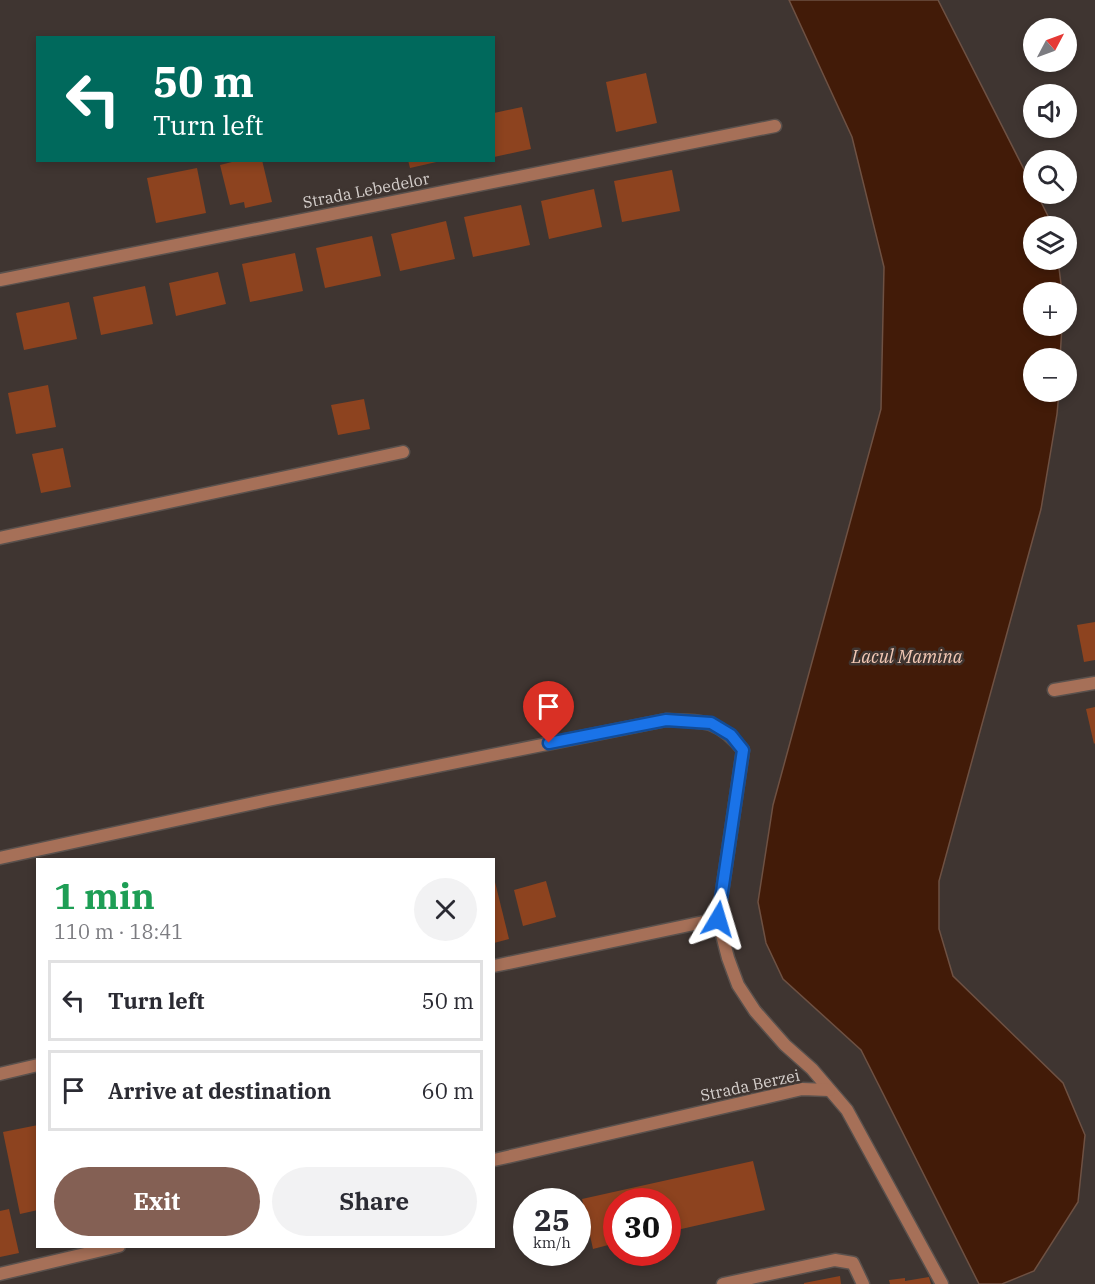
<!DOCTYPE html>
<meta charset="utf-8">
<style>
body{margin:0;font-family:"IBM Plex Serif",serif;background:#f2f2f3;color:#2b2b33;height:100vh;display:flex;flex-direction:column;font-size:22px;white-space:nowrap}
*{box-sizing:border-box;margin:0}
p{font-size:20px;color:#7c7c81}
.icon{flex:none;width:33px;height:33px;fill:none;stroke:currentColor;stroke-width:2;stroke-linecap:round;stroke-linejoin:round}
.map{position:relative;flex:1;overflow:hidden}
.side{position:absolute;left:36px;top:858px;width:459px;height:390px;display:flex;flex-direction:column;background:#fff;border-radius:0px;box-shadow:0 3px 9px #0003}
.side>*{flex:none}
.top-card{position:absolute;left:36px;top:36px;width:459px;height:126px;border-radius:0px;box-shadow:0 3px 9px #0003;background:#00695c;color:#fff;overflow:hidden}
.needle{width:39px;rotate:49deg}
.controls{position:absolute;left:1023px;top:18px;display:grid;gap:12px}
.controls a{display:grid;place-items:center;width:54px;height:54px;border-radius:50%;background:#fff;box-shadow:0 3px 9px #0003;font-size:30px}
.speed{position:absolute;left:513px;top:1188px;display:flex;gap:12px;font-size:30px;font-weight:700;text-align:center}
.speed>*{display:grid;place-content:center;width:78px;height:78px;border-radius:50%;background:#fff;box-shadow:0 3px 9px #0003;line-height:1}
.speed small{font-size:15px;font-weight:400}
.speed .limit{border:9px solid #d22;background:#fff;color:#111}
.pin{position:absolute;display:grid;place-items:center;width:51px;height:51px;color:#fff;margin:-62px -26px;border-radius:50% 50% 50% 0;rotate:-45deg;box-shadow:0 0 6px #0007}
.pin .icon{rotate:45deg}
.me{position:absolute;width:66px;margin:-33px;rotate:7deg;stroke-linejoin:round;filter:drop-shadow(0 0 4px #0008)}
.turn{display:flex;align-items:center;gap:21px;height:126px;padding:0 18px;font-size:27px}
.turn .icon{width:78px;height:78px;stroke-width:2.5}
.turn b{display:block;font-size:42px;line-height:51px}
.round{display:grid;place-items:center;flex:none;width:63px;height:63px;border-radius:32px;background:#f2f2f3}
.summary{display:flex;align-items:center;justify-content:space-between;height:102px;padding:0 18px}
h1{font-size:36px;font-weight:700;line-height:45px;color:#1e9e55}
.action{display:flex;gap:12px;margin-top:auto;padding:12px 18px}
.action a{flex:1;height:69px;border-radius:36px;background:#846054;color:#fff;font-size:24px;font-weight:700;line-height:69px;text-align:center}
.action a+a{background:#f2f2f3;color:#2b2b33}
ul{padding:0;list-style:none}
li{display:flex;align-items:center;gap:18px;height:81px;margin:0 12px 9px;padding:0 6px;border:3px solid #e1e1e2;border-radius:0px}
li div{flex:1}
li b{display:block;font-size:22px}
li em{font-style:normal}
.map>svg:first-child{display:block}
.water{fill:#421b08;stroke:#6e5143;stroke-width:1.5}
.building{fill:#8d431f}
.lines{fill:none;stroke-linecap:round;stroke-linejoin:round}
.minor-casing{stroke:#5a514d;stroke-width:15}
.minor{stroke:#a67058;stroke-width:12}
.route-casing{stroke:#114b97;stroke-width:15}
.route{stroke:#1a73e8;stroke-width:10}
.labels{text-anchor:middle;stroke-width:5;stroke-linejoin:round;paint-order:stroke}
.street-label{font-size:16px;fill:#d6d0cd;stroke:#3f3531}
.water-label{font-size:18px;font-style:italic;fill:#f4c9b5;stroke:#3f3531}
</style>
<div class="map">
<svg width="1095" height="1284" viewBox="0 0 1095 1284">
<rect width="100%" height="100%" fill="#3f3531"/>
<polygon class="water" points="789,0 938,0 1033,187 1034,194 1037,194 1053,226 1034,226 1034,260 1058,260 1062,292 1034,292 1034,326 1062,326 1060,358 1034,358 1034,392 1059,392 1057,414 1041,509 939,881 939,929 953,976 1063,1083 1085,1135 1078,1202 1034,1271 1002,1284 979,1284 861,1050 783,979 766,943 758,902 773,805 881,409 884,267 852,137"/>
<g class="building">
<polygon points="646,73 657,123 616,132 606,82"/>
<polygon points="522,107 531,149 494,157 494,113"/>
<polygon points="240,160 262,160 272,202 245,208 244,202 230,205 220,165"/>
<polygon points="408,160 441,160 441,161 410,168"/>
<polygon points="197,168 206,213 156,223 147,178"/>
<polygon points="672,170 680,211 622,222 614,181"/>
<polygon points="594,189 602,227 549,239 541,201"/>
<polygon points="521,205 530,245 473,257 464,217"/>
<polygon points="446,221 455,259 400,271 391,234"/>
<polygon points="372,236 381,276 325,288 316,248"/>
<polygon points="295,253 303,291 250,302 242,264"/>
<polygon points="218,272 226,304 176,316 169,283"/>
<polygon points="145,286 153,324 101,335 93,297"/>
<polygon points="69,302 77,339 24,350 16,313"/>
<polygon points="48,385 56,427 16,434 8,393"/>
<polygon points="364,399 370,429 338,435 331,405"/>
<polygon points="63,448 71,487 41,493 32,454"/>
<polygon points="1095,622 1095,660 1084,662 1077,625"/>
<polygon points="1095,707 1095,743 1094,744 1086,709"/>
<polygon points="546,881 556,917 523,926 514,890"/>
<polygon points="494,882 495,882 509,939 494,943"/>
<polygon points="38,1125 38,1210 20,1214 3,1132"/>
<polygon points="753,1161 765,1210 668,1232 668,1202 616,1202 616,1243 593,1249 582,1199"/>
<polygon points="9,1209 19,1253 0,1257 0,1211"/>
<polygon points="840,1276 841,1284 804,1284 804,1283"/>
<polygon points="929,1277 931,1284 890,1284 889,1280 905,1278 905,1281"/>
</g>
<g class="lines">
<g class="minor-casing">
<g id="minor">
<polyline points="0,280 775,126"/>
<polyline points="0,538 403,452"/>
<polyline points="1054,690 1095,683"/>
<path d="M 0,858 L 268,800 L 666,720 C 704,722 717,718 743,750 L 718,919 L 728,958 L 738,985 L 755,1011 L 785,1045 L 812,1069 L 847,1110 L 942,1284"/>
<polyline points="494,966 718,919"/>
<polyline points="0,1074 38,1065"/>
<polyline points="494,1160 802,1089 829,1090"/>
<polyline points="0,1274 119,1246"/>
<polyline points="723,1284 835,1260 853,1263 863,1284"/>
</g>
</g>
<use href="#minor" class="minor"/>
</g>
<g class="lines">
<g class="route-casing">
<polyline id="route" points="549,743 666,720 711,723 731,735 743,750 718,919"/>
</g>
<use href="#route" class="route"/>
</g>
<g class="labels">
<g class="street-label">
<text transform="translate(366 190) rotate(-11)" y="6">Strada Lebedelor</text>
<text transform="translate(750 1085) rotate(-12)" y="6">Strada Berzei</text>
</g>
<g class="water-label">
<text x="907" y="663">Lacul Mamina</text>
</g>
</g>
</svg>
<div class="controls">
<a><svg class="needle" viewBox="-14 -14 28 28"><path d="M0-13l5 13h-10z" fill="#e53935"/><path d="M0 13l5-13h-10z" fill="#7c7c81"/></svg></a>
<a><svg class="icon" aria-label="sound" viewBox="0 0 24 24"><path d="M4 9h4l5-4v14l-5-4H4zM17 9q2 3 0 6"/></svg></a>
<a><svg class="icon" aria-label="search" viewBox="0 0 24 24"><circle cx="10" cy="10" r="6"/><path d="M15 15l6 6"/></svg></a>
<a><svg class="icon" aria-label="layers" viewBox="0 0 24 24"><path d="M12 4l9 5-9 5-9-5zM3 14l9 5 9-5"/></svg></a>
<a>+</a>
<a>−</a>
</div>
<div class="speed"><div>25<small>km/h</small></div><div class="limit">30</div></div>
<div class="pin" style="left:549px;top:743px;background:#d93025"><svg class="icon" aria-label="arrive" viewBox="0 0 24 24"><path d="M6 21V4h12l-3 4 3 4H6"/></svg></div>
<svg class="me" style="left:718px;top:919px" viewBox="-20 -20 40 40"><path d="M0-17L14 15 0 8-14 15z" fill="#1a73e8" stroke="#fff" stroke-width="4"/></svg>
<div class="top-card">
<div class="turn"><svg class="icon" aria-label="left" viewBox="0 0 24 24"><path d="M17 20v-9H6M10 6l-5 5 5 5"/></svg><div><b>50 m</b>Turn left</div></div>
</div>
<section class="side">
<div class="summary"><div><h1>1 min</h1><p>110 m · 18:41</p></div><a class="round"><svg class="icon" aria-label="close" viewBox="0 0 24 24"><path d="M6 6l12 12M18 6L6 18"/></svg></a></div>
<ul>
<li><svg class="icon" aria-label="left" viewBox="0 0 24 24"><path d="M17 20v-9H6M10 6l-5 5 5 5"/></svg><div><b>Turn left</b></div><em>50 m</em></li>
<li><svg class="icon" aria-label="arrive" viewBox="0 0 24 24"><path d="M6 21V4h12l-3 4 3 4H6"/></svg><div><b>Arrive at destination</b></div><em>60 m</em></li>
</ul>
<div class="action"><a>Exit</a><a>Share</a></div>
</section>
</div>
